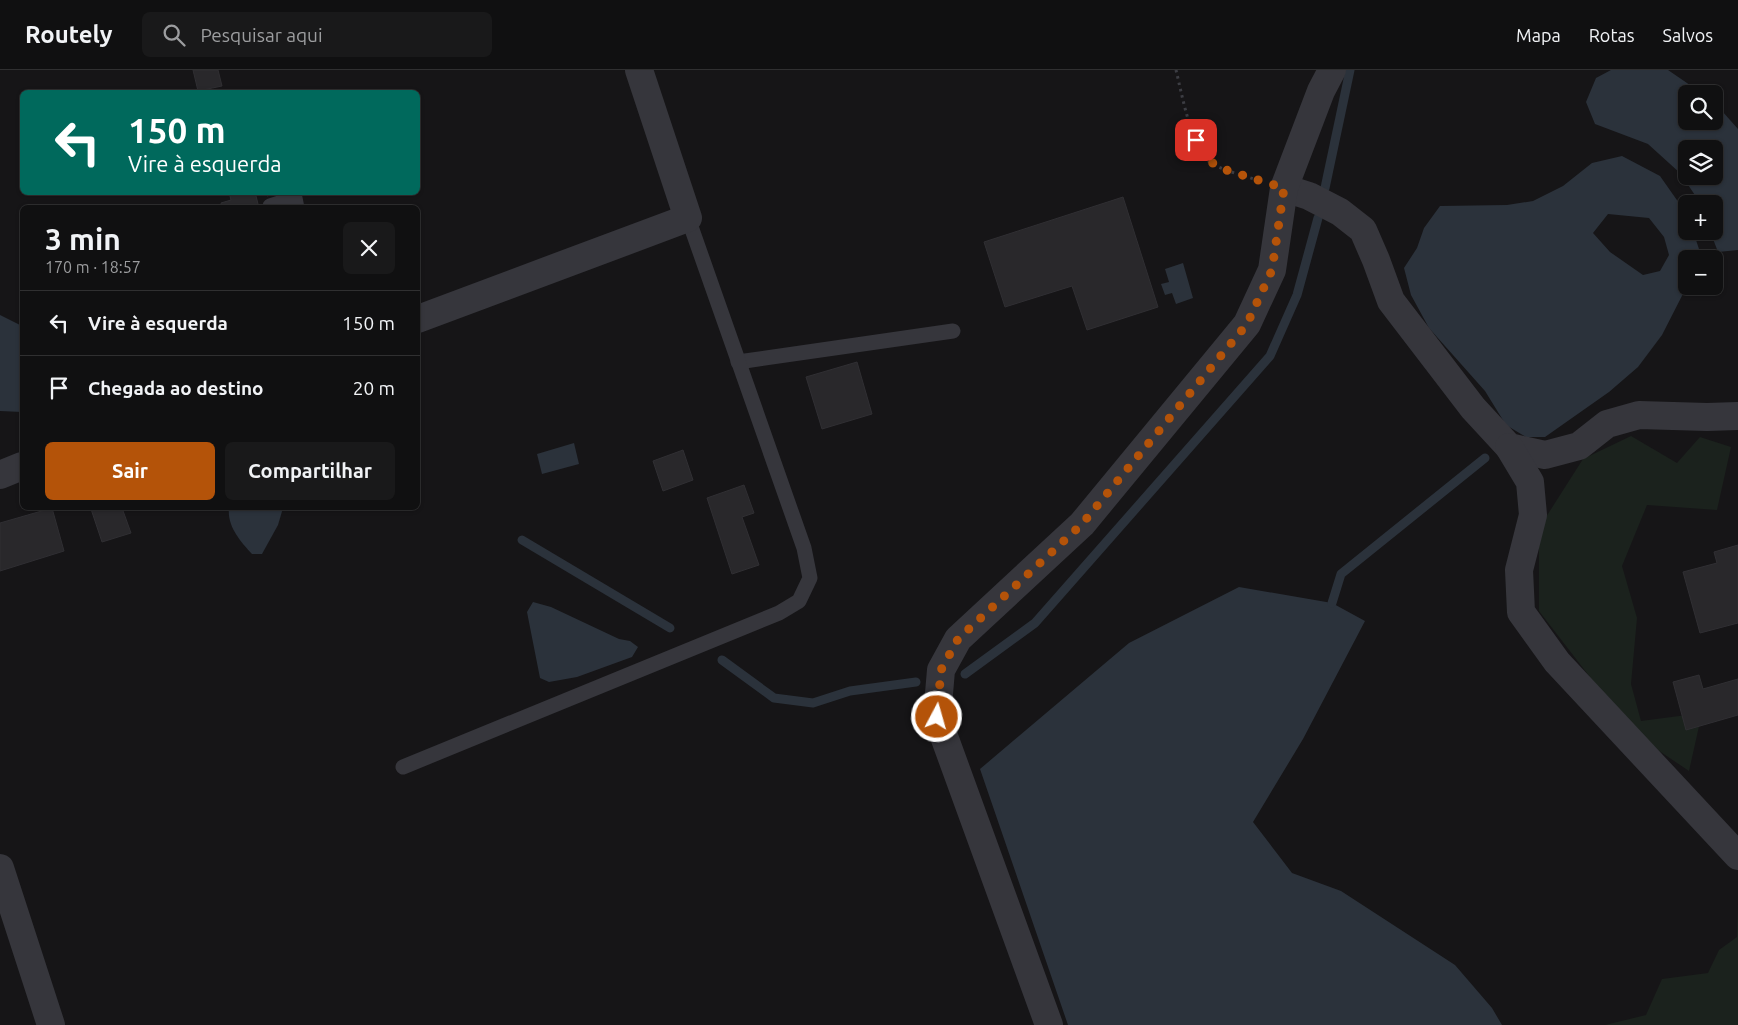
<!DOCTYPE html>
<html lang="pt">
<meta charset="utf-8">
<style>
body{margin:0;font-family:Ubuntu,sans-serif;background:#19191a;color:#f1f3f6;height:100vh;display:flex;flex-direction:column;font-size:19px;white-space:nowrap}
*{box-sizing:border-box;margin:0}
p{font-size:16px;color:#9c9d9f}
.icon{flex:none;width:28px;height:28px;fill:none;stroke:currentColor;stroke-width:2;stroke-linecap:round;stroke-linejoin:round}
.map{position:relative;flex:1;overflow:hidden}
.panel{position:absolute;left:20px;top:135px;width:400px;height:305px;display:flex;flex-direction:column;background:#101011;border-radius:8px;box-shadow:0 1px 4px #0004,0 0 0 1px #303031}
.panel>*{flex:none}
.guide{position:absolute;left:20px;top:20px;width:400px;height:105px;border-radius:8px;box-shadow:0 1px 4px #0004,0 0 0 1px #303031;background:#00695c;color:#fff;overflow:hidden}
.buttons{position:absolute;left:1678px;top:15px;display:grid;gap:10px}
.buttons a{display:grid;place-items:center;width:45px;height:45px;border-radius:8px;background:#101011;box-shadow:0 1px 4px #0004,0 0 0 1px #303031;font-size:25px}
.pin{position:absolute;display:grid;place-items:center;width:42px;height:42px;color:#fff;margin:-21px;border-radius:10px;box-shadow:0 2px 8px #0006}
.me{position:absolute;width:55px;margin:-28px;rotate:6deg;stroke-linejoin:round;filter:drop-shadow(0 0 4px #0008)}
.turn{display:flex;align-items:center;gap:18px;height:105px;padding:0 25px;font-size:22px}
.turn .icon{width:65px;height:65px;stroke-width:2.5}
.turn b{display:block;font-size:35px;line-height:42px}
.round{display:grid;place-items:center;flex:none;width:52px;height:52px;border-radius:8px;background:#19191a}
.headline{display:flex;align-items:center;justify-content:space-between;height:85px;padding:0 25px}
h1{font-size:30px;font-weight:700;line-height:38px}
.action{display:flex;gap:10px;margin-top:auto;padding:10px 25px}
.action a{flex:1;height:58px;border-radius:8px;background:#b45309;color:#fff;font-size:20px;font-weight:700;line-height:58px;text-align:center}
.action a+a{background:#19191a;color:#f1f3f6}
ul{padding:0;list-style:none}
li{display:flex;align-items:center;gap:15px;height:65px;padding:0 25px;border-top:1px solid #303031}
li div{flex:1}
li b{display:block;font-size:19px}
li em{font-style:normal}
header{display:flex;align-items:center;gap:30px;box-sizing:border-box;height:70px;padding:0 25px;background:#101011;border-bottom:1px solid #303031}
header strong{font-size:24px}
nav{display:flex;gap:28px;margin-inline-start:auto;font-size:18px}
.search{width:350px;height:45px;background:#19191a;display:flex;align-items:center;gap:12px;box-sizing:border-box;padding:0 18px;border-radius:8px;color:#9c9d9f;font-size:19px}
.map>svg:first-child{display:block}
.green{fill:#1b221d}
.water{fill:#2b323b;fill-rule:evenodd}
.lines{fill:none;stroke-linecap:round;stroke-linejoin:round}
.stream{stroke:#2b323b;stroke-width:9}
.building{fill:#29282b;stroke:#302f33}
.path{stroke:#3c3d43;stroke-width:3;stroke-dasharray:2.5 4;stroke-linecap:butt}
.service{stroke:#36363c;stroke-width:15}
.minor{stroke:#36363c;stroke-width:28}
.route{stroke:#b45309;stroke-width:9;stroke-dasharray:0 16.2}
</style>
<header>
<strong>Routely</strong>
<div class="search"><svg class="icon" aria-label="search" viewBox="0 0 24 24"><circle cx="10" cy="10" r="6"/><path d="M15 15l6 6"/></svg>Pesquisar aqui</div>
<nav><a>Mapa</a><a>Rotas</a><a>Salvos</a></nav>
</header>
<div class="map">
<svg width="1738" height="955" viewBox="0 0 1738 955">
<rect width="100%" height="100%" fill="#161517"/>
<g class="green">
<polygon points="1631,366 1677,393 1700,367 1731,377 1717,440 1647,435 1622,496 1637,548 1631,614 1641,651 1702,643 1689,701 1634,664 1539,541 1539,458 1583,389"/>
<polygon points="1738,834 1738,955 1605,955 1646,945 1662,909 1708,903 1719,880 1737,867"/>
</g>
<g class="water">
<path d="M 1611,0 L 1668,0 L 1703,24 L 1686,24 L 1686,51 L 1714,51 L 1714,32 L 1738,59 L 1738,180 L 1718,182 L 1710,161 L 1714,161 L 1714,134 L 1701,134 L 1680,103 L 1648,74 L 1595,54 L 1586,32 L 1596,8 ZM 1686,79 L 1714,79 L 1714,106 L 1686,106 Z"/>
<path d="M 1622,86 L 1660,106 L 1686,143 L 1686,161 L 1693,161 L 1699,179 L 1696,189 L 1686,189 L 1687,216 L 1662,265 L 1638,297 L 1609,322 L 1545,367 L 1526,367 L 1506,355 L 1485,321 L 1429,258 L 1411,225 L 1404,198 L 1417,178 L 1424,158 L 1440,136 L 1507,135 L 1533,131 L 1563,116 L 1592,93 ZM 1608,144 L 1649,148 L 1664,167 L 1669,185 L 1660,201 L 1643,205 L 1610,182 L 1593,163 Z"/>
<polygon points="1183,193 1193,228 1176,234 1172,223 1165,225 1161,214 1169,212 1165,199"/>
<polygon points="0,245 22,256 22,342 0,341"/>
<polygon points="574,373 579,394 542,404 537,384"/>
<path d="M 229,438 L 283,438 L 278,455 L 262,484 L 252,484 C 240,471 227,456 229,438 Z"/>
<polygon points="1239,517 1332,533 1365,551 1303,669 1253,752 1292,803 1341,821 1455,895 1492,938 1502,955 1068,955 980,699 1129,573"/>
<polygon points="533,532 551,537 619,569 630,571 638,577 632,587 577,607 549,612 540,608 527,542"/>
</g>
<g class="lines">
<g class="stream">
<polyline points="1325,118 1350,0"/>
<polyline points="522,470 670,558"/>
<polyline points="1332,533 1341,504 1485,388"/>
<polyline points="722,590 774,628 813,633 850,621 916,612"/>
<polyline points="965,604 1035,553 1270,286 1297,225 1318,148"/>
</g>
</g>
<g class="building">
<polygon points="193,0 218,0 222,16 198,21"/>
<polygon points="229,122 255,122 259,138 222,138 221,133 231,130"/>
<polygon points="266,122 281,122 267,126"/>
<polygon points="1123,127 1158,237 1087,260 1072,216 1005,237 984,172"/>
<polygon points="857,292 872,344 822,359 806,307"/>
<polygon points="683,380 693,410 663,421 653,391"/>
<polygon points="744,415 754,443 742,447 759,495 732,504 707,428"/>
<polygon points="52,438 64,481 0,501 0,453"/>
<polygon points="94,438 122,438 131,463 102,472 91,439"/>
<polygon points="1738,475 1738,553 1700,563 1683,502 1717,493 1714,482"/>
<polygon points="1699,605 1703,619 1738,609 1738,645 1686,660 1673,612"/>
</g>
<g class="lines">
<path class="path" d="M 1176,0 C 1182,25 1190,69 1206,89 C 1214,98 1245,106 1257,110"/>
<g class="service">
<polyline points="270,136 295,128 297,138"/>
<polyline points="738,292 953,261"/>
<polyline points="403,697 779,543 799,531 810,508 804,478 688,148"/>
</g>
<g class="minor">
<polyline points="1284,118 1309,126 1340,142 1363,160 1376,190 1391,231 1473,338 1509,377 1545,385 1579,376 1607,354 1639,345 1707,347 1738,346"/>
<polyline points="418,249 688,148 639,0"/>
<polyline points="1509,377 1530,412 1533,445 1519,500 1521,542 1557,592 1738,786"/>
<polyline points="0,405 22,396"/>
<polyline points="0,798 51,955"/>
<polyline points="1049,955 937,647 941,600 958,569 1082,454 1247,254 1272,200 1284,118 1321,21 1332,0"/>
</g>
</g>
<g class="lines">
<polyline class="route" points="937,647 941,600 958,569 1082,454 1247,254 1272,200 1284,118 1226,100 1207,90 1196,70"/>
</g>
</svg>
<div class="buttons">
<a><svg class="icon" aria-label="search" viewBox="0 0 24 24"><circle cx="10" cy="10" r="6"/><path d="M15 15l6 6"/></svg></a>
<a><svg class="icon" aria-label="layers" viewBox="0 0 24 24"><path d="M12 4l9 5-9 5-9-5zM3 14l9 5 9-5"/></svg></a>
<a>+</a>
<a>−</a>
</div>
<div class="pin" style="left:1196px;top:70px;background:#d93025"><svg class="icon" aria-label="arrive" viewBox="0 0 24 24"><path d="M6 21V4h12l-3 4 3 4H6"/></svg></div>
<svg class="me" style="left:937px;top:647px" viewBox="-20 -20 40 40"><circle r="17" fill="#b45309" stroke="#fff" stroke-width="3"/><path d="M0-11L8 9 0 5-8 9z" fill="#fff"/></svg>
<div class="guide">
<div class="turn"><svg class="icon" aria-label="left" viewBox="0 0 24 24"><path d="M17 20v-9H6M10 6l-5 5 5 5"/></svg><div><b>150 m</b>Vire à esquerda</div></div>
</div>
<section class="panel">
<div class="headline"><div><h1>3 min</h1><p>170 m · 18:57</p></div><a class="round"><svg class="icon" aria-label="close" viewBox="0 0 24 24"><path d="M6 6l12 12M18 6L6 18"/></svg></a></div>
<ul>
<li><svg class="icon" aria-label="left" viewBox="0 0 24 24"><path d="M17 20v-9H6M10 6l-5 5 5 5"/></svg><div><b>Vire à esquerda</b></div><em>150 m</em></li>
<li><svg class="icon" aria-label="arrive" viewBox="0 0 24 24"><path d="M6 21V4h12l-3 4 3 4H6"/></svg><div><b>Chegada ao destino</b></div><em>20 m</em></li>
</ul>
<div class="action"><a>Sair</a><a>Compartilhar</a></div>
</section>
</div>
